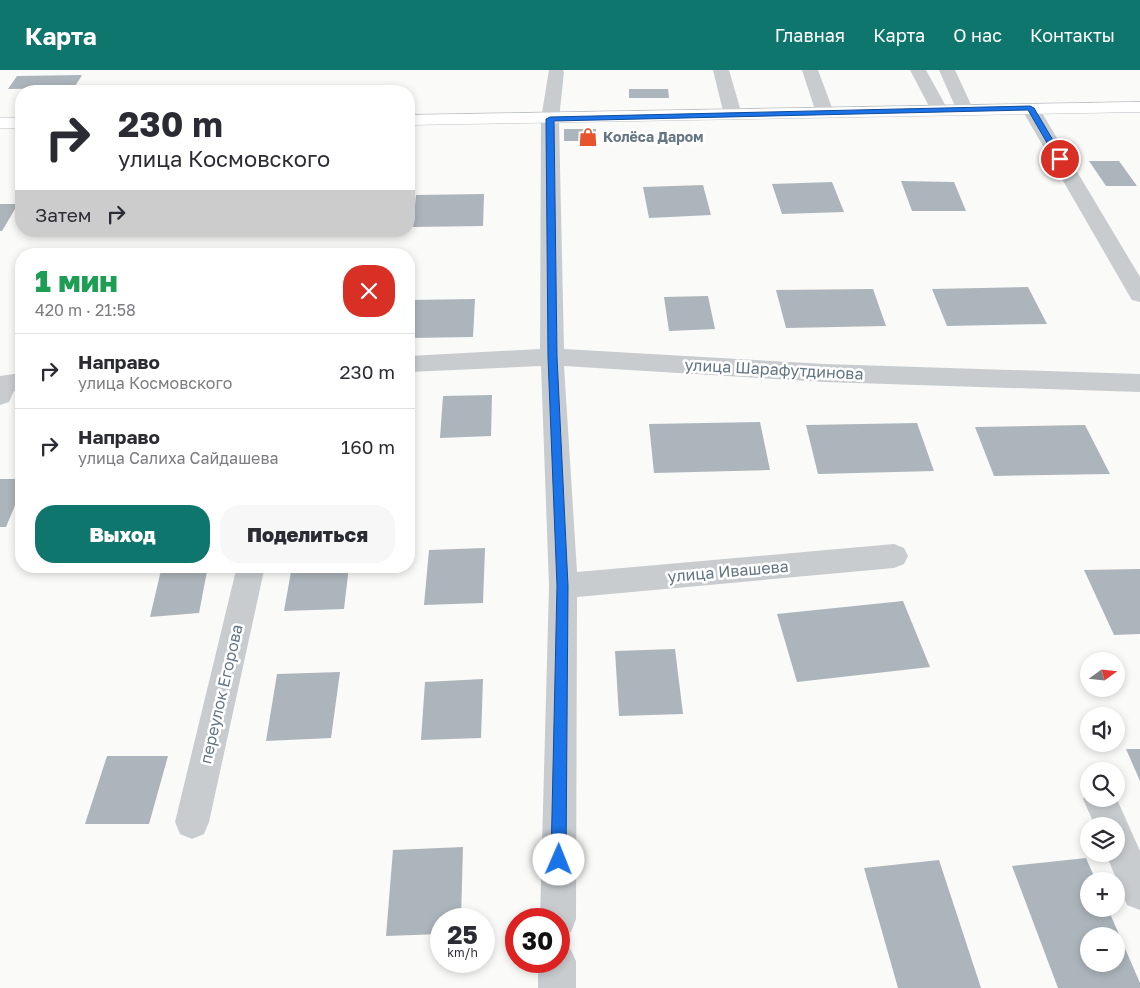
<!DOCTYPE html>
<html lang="ru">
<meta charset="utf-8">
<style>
body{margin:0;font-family:"Golos Text",sans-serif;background:#f7f7f7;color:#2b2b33;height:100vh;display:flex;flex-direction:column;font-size:19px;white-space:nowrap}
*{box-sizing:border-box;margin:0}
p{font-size:16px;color:#7c7c81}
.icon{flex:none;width:28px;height:28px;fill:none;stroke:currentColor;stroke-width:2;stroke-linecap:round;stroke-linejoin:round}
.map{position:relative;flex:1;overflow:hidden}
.details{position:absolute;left:15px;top:178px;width:400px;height:325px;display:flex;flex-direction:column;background:#fff;border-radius:20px;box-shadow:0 2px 8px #0003}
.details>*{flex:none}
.hud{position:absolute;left:15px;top:15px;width:400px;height:152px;border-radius:20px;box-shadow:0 2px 8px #0003;background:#fff;color:#2b2b33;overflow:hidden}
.needle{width:32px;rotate:75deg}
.fabs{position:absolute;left:1080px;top:582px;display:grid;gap:10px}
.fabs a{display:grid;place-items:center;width:45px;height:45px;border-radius:50%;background:#fff;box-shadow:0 2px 8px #0003;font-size:25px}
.speed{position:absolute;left:430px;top:838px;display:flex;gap:10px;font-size:25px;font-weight:700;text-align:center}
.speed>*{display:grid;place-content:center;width:65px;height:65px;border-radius:50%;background:#fff;box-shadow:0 2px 8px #0003;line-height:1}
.speed small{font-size:12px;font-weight:400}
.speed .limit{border:8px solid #d22;background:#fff;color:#111}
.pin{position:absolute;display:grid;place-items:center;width:42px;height:42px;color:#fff;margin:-21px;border:2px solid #fff;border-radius:50%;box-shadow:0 1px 5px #0007}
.me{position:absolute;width:55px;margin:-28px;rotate:1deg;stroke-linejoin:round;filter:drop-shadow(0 0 4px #0008)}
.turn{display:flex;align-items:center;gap:18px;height:105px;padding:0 20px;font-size:22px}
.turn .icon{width:65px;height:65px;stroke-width:2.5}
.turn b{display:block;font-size:35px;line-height:42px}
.then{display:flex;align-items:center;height:48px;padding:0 20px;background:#0003;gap:10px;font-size:19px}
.round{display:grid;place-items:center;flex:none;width:52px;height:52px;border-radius:20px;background:#f7f7f7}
.overview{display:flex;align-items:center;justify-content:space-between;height:85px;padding:0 20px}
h1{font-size:30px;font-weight:800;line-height:38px;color:#1e9e55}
.primary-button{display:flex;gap:10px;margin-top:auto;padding:10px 20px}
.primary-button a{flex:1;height:58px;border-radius:20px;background:#0f766e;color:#fff;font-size:20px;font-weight:800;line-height:58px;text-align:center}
.primary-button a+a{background:#f7f7f7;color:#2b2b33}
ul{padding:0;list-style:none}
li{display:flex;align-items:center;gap:15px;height:75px;padding:0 20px;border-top:1px solid #e1e1e2}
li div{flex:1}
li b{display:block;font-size:19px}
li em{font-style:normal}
header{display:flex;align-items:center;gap:30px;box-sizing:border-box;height:70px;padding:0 25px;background:#0f766e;color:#fff}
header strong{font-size:24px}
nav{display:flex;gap:28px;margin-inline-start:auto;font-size:18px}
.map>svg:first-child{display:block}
.building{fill:#acb5bb;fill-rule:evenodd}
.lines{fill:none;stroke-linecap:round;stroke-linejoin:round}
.major-casing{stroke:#bbbfc3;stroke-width:1}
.minor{fill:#c8cccf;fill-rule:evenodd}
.major{fill:#fff;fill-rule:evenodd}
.route{fill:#1a73e8;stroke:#114b97}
.labels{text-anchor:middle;stroke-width:5;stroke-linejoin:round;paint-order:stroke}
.far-poi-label{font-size:14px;font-weight:bold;fill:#647683;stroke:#fff;text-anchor:start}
.street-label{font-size:16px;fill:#647683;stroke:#fff}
</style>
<header>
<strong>Карта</strong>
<nav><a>Главная</a><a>Карта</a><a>О нас</a><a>Контакты</a></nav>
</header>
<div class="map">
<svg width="1140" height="918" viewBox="0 0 1140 918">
<rect width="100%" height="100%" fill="#fafaf8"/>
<g class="building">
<polygon points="82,5 74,18 8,19 17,6"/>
<polygon points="629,19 668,19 669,28 629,28"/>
<rect x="564" y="59" width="32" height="12"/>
<polygon points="1089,91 1119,91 1137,116 1106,116"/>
<polygon points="901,111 954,112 966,141 912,141"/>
<polygon points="832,112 844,142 782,144 772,114"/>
<polygon points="703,115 711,145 649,148 643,117"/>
<polygon points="484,124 483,156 413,157 416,125"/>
<polygon points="0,134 18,134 2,161 0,161"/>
<polygon points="1028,217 1047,254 947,256 932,219"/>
<polygon points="873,219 886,256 786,258 776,220"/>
<polygon points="708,226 715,259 669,261 664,227"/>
<polygon points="475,229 473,267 409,268 409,230"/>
<polygon points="492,325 491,366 440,368 443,326"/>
<polygon points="760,352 770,400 654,403 649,354"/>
<polygon points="917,353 934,401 818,404 806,355"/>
<polygon points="1085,355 1110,404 994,406 975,357"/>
<polygon points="0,409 21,409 21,421 6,457 0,457"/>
<polygon points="485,478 483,533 424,535 429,480"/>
<polygon points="162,496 208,496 199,543 150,547"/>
<polygon points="292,496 349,496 344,539 284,541"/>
<polygon points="1140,499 1140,564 1114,565 1084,500"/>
<polygon points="903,531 930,597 797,612 777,544"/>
<polygon points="675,579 683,644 619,646 615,581"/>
<polygon points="340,602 331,668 266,671 277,604"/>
<polygon points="483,609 481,668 421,670 425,612"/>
<polygon points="1126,679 1140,679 1140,711"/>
<polygon points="107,686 168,686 149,754 85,754"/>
<polygon points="463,777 461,849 441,849 441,864 386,866 393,780"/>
<path d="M 1086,788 L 1096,811 L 1089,811 L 1089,839 L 1108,839 L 1140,913 L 1140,918 L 1058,918 L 1012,796 ZM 1089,866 L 1116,866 L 1116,894 L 1089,894 Z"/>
<polygon points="939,790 981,918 898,918 864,798"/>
</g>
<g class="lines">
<g class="major-casing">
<g id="major">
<polygon points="1140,32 1140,42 409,55 409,45"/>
<rect x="0" y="48" width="21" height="10"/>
</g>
</g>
<g class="minor">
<polygon points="549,0 563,0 564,2 559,49 564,279 825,294 1140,304 1140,322 825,312 564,296 577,502 894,474 904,478 908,486 904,494 894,498 577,527 576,849 571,862 559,867 559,849 540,849 549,516 541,296 409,302 409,286 540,279 541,49"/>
<polygon points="713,0 729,0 742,45 739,49 733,50 727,49 724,45"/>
<polygon points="802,0 818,0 834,43 831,47 825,48 819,47 816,43"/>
<polygon points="910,0 926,0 948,40 945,44 939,45 933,44"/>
<polygon points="939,0 955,0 973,39 970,43 964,44 958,43"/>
<polygon points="1030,33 1036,34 1039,38 1140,207 1140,232 1132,230 1129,225 1021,38 1024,34"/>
<polygon points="21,303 21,321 14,321 9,332 0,335 0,306"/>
<polygon points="237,496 265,496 209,752 204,764 192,769 180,764 175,752"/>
<polygon points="1089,717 1089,729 1116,729 1116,727 1140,781 1140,840 1127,835 1106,784 1116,784 1116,756 1095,756 1083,729"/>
<polygon points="559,873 570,878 576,891 576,918 538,918 538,891 559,891"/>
</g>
<use href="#major" class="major"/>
</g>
<polygon class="route" points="1030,36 1034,38 1064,89 1063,90 1057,90 1028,40 554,51 557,287 568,516 566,790 564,795 559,797 553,795 551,790 557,516 548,287 546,49 550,47"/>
<defs>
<g id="shop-bare" transform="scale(1.5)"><path d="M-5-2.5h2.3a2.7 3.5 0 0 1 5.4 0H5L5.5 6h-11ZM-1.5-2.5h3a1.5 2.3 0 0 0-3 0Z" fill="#e6552b" stroke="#fff" stroke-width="2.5" paint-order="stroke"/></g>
</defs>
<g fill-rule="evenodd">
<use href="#shop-bare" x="588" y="67"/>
</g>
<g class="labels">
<g class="far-poi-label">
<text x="603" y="72">Колёса Даром</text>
</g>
<g class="street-label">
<text transform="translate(774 299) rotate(3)" y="6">улица Шарафутдинова</text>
<text transform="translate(728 501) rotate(-5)" y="6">улица Ивашева</text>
<text transform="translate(221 624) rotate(-77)" y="6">переулок Егорова</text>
</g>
</g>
</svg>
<div class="fabs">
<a><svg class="needle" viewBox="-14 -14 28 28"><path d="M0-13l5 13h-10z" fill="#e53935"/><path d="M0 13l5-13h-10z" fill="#7c7c81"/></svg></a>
<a><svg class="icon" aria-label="sound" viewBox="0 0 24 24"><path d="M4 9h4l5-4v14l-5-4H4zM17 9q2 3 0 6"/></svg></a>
<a><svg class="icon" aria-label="search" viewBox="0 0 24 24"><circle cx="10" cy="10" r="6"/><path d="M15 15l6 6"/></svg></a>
<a><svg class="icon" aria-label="layers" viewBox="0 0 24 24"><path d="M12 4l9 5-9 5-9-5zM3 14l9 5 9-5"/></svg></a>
<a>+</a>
<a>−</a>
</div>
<div class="speed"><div>25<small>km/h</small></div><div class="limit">30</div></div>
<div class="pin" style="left:1060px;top:89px;background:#d93025"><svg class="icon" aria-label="arrive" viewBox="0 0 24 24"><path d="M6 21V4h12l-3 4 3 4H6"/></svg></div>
<svg class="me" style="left:559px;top:790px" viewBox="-20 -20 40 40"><circle r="19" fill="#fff"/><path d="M0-13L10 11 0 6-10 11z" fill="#1a73e8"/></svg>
<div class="hud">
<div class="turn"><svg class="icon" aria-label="right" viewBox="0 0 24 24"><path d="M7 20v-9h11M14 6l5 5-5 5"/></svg><div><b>230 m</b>улица Космовского</div></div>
<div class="then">Затем<svg class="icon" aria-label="right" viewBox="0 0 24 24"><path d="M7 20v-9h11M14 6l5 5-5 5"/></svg></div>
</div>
<section class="details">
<div class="overview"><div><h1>1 мин</h1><p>420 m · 21:58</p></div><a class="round" style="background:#d93025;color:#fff"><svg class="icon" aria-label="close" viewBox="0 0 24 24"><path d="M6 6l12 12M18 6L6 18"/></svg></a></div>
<ul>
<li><svg class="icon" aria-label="right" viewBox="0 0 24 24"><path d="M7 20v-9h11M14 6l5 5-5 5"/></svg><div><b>Направо</b><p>улица Космовского</p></div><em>230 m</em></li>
<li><svg class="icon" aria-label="right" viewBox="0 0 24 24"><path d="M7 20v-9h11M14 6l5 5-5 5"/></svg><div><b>Направо</b><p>улица Салиха Сайдашева</p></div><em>160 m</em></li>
</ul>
<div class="primary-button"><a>Выход</a><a>Поделиться</a></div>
</section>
</div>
